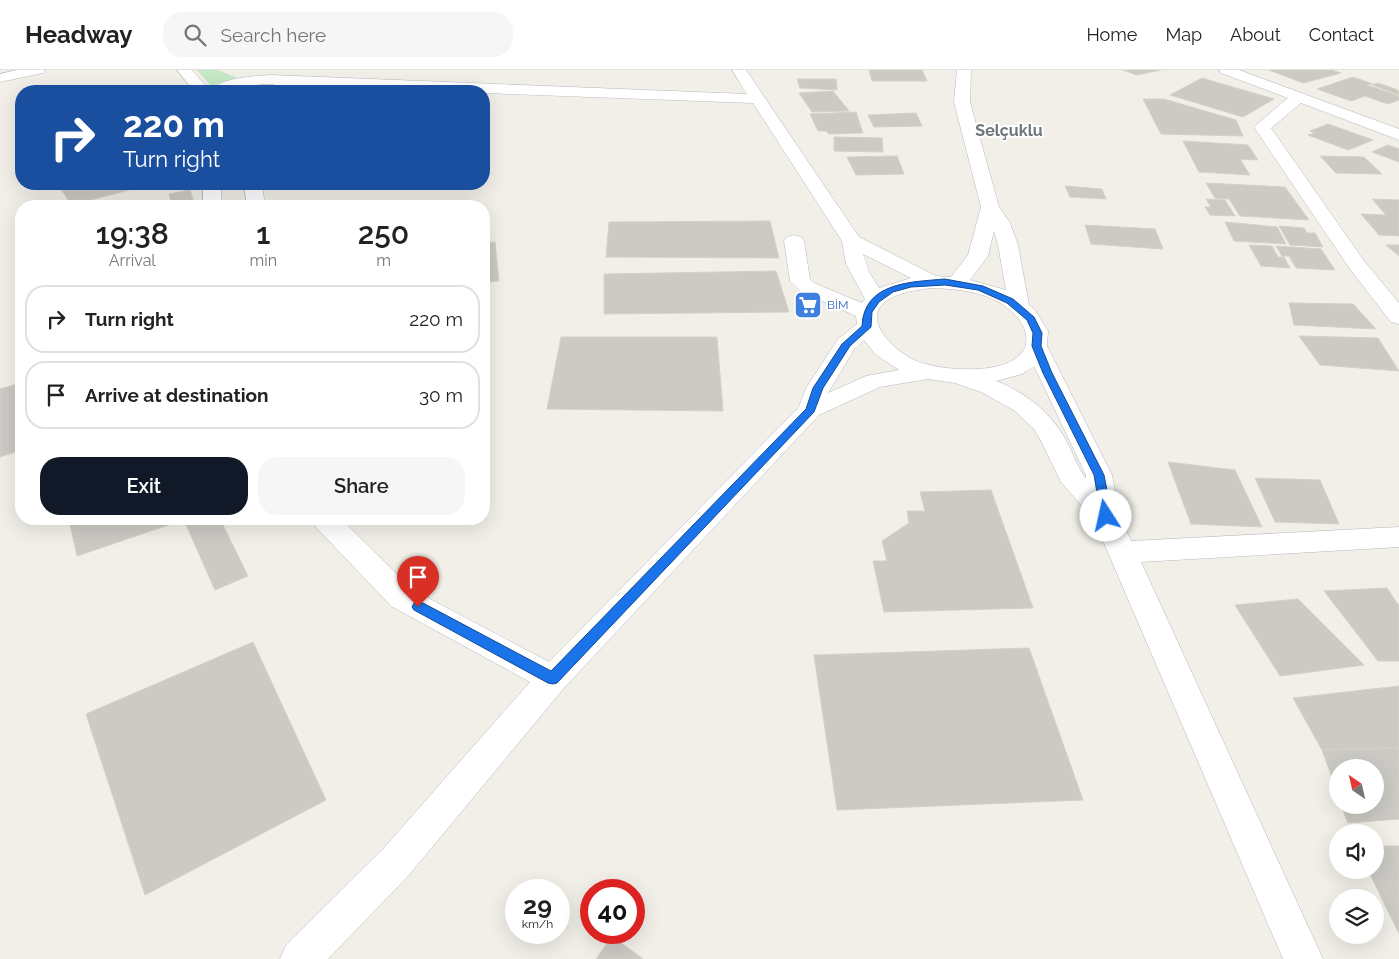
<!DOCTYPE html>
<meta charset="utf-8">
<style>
body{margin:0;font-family:Raleway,sans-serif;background:#f6f6f6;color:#222;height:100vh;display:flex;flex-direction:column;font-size:19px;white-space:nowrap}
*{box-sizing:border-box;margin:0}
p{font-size:16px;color:#767676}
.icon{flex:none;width:28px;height:28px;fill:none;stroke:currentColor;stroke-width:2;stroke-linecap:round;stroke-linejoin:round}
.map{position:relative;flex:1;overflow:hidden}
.panel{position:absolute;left:15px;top:130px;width:475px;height:325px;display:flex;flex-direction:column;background:#fff;border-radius:20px;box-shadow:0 5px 20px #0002}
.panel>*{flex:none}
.top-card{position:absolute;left:15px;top:15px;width:475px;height:105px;border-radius:20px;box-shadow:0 5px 20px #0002;background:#1a4fa0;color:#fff;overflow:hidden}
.needle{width:32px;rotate:326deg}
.tools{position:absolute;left:1329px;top:689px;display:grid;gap:10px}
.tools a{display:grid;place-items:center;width:55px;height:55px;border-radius:50%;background:#fff;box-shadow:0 5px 20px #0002;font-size:25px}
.speed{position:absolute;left:505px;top:809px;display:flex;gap:10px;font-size:25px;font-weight:700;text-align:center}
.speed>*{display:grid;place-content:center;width:65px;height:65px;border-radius:50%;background:#fff;box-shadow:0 5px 20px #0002;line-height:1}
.speed small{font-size:12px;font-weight:400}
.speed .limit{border:8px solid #d22;background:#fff;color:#111}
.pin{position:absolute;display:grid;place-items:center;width:42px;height:42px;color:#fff;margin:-51px -21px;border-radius:50% 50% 50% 0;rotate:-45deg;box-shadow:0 0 5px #0007}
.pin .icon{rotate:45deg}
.me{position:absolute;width:55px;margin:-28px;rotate:350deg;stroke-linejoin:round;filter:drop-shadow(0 0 4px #0008)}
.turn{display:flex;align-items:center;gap:18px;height:105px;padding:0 25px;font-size:22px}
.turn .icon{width:65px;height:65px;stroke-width:2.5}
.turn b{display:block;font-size:35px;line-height:42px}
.eta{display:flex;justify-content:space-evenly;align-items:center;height:85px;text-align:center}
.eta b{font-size:30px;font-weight:600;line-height:35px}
.cta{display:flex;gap:10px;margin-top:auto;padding:10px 25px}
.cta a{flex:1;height:58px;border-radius:20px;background:#111827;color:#fff;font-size:20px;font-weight:600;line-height:58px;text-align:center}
.cta a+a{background:#f6f6f6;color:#222}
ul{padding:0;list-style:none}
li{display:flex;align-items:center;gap:15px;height:68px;margin:0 10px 8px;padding:0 15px;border:2px solid #e0e0e0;border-radius:20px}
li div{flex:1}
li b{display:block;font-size:19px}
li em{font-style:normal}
header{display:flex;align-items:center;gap:30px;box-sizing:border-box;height:70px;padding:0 25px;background:#fff;border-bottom:1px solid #e0e0e0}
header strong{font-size:24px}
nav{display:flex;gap:28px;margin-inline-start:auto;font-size:18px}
.search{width:350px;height:45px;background:#f6f6f6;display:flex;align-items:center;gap:12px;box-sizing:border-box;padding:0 18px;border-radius:20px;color:#767676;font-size:19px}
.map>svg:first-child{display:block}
.green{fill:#c5e8c5}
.building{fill:#cccac5;stroke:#d6d1c6}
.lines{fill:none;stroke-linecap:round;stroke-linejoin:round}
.minor-casing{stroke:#b5b8bc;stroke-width:1}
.minor{fill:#fff;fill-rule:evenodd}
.route{fill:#1a73e8;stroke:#114b97}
.labels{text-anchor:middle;stroke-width:4;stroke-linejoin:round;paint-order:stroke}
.far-shop-label{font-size:12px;fill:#366cbe;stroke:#fff;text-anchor:start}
.far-district-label{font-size:16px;font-weight:bold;fill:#70757a;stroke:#fff}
</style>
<header>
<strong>Headway</strong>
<div class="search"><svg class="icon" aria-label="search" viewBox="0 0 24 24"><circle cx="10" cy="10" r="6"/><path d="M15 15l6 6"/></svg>Search here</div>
<nav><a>Home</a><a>Map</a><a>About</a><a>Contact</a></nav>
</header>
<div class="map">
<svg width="1399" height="889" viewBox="0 0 1399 889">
<rect width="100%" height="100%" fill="#f1efe8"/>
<polygon class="green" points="197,0 218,0 237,8 211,16"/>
<g class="building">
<polygon points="869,0 922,0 927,11 872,11"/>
<polygon points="1123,0 1161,0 1137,5"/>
<polygon points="1269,0 1331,0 1341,3 1303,13"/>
<polygon points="1353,7 1373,14 1367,15 1399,26 1399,30 1388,34 1365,26 1351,31 1317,19"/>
<polygon points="1202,8 1274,29 1243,47 1170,25"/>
<polygon points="797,9 836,9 837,20 800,18"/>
<polygon points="1378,13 1398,20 1399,25 1372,15"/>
<polygon points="833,21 849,41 812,42 799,23"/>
<polygon points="1143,29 1164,29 1236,50 1243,66 1161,64"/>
<polygon points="856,42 863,63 829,64 826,61 818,61 810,44"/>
<polygon points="916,43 922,56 874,57 868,45"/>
<polygon points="1328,54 1373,70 1348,80 1308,65 1315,63 1310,61"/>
<polygon points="834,67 882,68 883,82 834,81"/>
<polygon points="1183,71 1248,75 1258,90 1240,89 1250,105 1199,102"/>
<polygon points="1388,75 1399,79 1399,92 1372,82"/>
<polygon points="897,86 904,104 856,105 847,87"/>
<polygon points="1320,86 1364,87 1382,104 1336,103"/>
<polygon points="1206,113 1285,117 1309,150 1240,146 1229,129 1215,128"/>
<polygon points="58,114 152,114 71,135"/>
<polygon points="1065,116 1102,119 1106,129 1070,127"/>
<polygon points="190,120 195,136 172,136 169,124"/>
<polygon points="1206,129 1225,130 1235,146 1210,145 1205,137 1211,137"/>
<polygon points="1372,129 1399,130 1399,166 1379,165 1361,144 1386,145"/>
<polygon points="770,151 779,188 606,187 609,152"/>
<polygon points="1225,152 1277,157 1286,174 1234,171"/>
<polygon points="1085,155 1155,159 1163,179 1091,174"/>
<polygon points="1279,156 1304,158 1307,163 1315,163 1323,177 1290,175"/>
<polygon points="495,172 499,211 484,212 484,173"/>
<polygon points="1249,175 1272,176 1278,187 1284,187 1290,198 1261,196"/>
<polygon points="1386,175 1399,175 1399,186"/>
<polygon points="1276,176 1321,179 1335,200 1296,198 1289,186 1282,186"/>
<polygon points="776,201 789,242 604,244 604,204"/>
<polygon points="1289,233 1353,234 1376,259 1294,255"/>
<polygon points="1299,266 1378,268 1399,301 1320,295"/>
<polygon points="561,267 717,267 723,341 547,339"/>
<polygon points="21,313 21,380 0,387 0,319"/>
<polygon points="1168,392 1235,400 1262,457 1191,454"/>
<polygon points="1255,408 1320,410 1339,454 1275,452"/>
<polygon points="991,420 1033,538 884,542 873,491 887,491 882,471 909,453 907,441 925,441 920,422"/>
<polygon points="69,449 186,449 77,486"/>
<polygon points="188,449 220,449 248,506 215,520 184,450"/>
<polygon points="1387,518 1399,536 1399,591 1378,591 1324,521"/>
<polygon points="1298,529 1364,595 1280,606 1235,535"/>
<polygon points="253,572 326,730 145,825 86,644"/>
<polygon points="1029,578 1083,730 837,740 814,585"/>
<polygon points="1399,616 1399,678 1322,680 1293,628"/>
<polygon points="1399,678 1399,749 1348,753 1341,735 1375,735 1375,698 1338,698 1338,724 1322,680"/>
<polygon points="1375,776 1399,776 1399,864 1368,800 1375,800"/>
<polygon points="612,866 643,889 596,889"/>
</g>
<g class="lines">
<g class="minor-casing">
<g id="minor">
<polygon points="17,0 45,0 43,3 0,12 0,4"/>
<polygon points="177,0 192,0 210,21 194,21"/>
<path d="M 732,0 L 746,0 L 859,167 L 936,206 L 951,207 L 968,185 L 981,137 L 954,32 L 957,0 L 971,0 L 970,32 L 999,137 L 1010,153 L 1018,175 L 1029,235 L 1035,240 L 1048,261 L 1047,276 L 1112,405 L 1120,446 L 1131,471 L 1399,457 L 1399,477 L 1141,492 L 1323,889 L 1283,889 L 1094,450 L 1061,412 L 1040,369 L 1034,359 L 1015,341 L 981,322 L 955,313 L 928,309 L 880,317 L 819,345 L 564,618 L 409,805 L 328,889 L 280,889 L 286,875 L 383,779 L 530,612 L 391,536 L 315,456 L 311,449 L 341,449 L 413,520 L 549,592 L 799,337 L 806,318 L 838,269 L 857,254 L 856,246 L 800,221 L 790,211 L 784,171 L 787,167 L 794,165 L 801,167 L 804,171 L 810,209 L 814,213 L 862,233 L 865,229 L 846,194 L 842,171 L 753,33 L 484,23 L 484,21 L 299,16 L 302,21 C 298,21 290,23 287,21 C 280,17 277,14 269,14 C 249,14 230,22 210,21 C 220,8 255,6 271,5 L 747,24 ZM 994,161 L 998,175 L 1006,220 L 970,210 L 988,186 ZM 863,184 L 911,208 L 879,218 L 869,202 ZM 932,218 C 964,219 1006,224 1023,256 C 1027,263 1028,274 1023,281 C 1013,295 993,298 978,299 C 957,300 934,298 914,290 C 897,282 861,252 885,232 C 898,222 916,220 932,218 ZM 864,270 L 875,284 L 899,300 L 866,306 L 828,323 L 855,278 ZM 1034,296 L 1086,405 L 1086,409 C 1078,398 1074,386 1068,374 C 1053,344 1027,323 996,311 L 1022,304 Z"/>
<polygon points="1219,0 1239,0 1399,59 1399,70 1301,33 1271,58 1364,191 1399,233 1399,254 1391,252 1350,199 1254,57 1288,28 1221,3"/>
<rect x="203" y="114" width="18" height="22"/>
<polygon points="244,114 262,114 265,136 247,136"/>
</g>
</g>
<use href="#minor" class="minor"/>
</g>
<path class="route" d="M 945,209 L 983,216 L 1013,229 L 1034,247 L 1042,263 L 1041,276 L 1052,303 L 1104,405 L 1112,446 L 1110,449 L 1102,449 L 1101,446 L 1094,405 L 1043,303 L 1032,276 L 1033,263 L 1027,250 L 1007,233 L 978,220 L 945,215 L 911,217 L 893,222 L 879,232 L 872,242 L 871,257 L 850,276 L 823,318 L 814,342 L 557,613 L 553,614 L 548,613 L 414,540 L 412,537 L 414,533 L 423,533 L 551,601 L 806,339 L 813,318 L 842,274 L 862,256 C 864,212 911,212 945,209 Z"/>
<defs>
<g id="supermarket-square" transform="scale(1.4375)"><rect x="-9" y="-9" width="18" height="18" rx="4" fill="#3f7fe0" stroke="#fff"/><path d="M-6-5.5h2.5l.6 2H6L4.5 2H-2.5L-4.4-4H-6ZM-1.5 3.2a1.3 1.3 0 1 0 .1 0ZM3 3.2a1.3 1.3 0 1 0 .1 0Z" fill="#fff"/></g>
</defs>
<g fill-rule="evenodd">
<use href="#supermarket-square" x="808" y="235"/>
</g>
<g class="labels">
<g class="far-shop-label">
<text x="827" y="239">BİM</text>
</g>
<g class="far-district-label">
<text x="1009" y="66">Selçuklu</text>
</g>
</g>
</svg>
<div class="tools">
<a><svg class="needle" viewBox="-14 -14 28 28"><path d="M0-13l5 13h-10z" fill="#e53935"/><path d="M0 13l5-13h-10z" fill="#767676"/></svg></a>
<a><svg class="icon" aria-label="sound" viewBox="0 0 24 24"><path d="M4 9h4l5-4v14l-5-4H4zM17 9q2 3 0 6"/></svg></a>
<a><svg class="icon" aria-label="layers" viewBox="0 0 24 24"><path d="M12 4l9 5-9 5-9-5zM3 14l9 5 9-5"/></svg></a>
</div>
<div class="speed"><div>29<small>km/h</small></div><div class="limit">40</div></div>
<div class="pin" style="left:418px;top:537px;background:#d93025"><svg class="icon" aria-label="arrive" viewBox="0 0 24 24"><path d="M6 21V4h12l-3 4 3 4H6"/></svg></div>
<svg class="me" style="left:1106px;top:446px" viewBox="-20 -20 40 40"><circle r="19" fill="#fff"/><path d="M0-13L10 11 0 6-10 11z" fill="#1a73e8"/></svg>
<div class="top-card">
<div class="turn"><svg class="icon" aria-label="right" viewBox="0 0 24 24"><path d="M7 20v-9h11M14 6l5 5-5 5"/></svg><div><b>220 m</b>Turn right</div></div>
</div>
<section class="panel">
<div class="eta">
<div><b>19:38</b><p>Arrival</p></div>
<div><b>1</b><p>min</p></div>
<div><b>250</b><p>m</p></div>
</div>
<ul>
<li><svg class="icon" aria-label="right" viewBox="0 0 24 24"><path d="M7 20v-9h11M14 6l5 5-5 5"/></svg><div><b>Turn right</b></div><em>220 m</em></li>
<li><svg class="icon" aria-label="arrive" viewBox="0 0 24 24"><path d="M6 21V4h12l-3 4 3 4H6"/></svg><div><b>Arrive at destination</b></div><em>30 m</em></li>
</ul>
<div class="cta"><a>Exit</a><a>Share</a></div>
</section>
</div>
